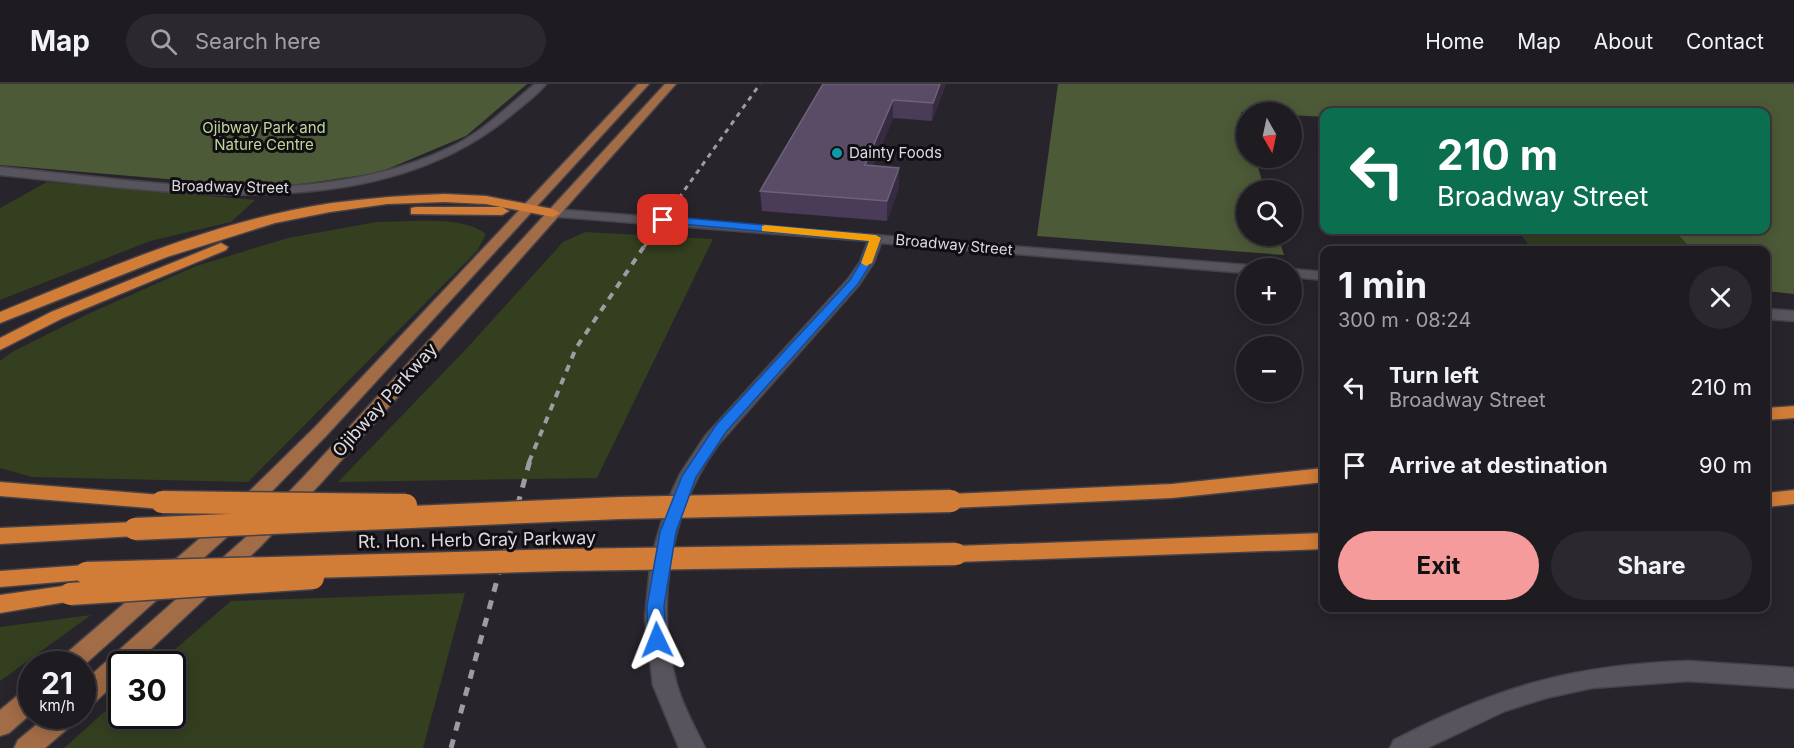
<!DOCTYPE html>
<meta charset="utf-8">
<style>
body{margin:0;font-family:Inter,sans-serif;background:#2b282e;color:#f1f3f6;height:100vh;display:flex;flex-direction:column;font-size:22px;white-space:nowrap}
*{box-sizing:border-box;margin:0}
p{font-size:20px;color:#a1a1a5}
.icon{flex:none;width:33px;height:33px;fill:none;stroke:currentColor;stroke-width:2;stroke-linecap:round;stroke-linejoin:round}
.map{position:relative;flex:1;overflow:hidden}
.side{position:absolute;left:1320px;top:162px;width:450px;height:366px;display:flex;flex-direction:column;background:#1e1b21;border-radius:12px;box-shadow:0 3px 15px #0003,0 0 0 2px #3c393f}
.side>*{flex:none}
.banner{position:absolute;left:1320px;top:24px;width:450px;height:126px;border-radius:12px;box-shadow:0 3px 15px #0003,0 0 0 2px #3c393f;background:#0b6e4f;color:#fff;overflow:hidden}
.needle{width:39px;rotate:171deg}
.tools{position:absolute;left:1236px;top:18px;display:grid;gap:12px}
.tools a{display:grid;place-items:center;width:66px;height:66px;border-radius:50%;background:#1e1b21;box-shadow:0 3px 15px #0003,0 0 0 2px #3c393f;font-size:30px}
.speed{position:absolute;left:18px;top:567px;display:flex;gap:12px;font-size:30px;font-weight:700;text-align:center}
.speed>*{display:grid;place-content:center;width:78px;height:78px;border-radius:50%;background:#1e1b21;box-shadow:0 3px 15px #0003,0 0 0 2px #3c393f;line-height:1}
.speed small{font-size:15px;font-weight:400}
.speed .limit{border:3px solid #111;border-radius:9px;background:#fff;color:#111}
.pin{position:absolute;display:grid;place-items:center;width:51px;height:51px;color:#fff;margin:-26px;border-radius:12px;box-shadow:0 3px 9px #0006}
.me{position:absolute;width:66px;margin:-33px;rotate:358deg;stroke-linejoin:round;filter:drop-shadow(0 0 4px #0008)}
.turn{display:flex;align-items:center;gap:21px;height:126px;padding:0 18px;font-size:27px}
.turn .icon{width:78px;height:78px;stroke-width:2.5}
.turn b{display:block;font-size:42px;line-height:51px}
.round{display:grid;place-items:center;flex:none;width:63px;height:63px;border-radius:32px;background:#2b282e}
.overview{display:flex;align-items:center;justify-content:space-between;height:102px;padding:0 18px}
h1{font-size:36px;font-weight:700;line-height:45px}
.button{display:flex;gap:12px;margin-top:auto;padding:12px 18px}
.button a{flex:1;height:69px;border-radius:36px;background:#f59b9c;color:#111;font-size:24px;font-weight:700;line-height:69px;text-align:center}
.button a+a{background:#2b282e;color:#f1f3f6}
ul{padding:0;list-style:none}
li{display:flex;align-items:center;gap:18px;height:78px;padding:0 18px}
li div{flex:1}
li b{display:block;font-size:22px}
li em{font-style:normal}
header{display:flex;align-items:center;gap:36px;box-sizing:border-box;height:84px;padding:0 30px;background:#1e1b21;border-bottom:2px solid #3c393f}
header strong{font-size:28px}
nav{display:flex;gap:33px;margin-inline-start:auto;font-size:21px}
.search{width:420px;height:54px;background:#2b282e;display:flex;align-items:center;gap:15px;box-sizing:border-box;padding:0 21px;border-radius:33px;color:#a1a1a5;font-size:22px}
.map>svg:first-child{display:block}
.green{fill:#333f1f}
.forest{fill:#4d5a37}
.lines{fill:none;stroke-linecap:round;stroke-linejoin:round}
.minor-casing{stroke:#464249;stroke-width:3}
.major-casing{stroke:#464249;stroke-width:3}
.highway-casing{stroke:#464249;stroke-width:3}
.minor{fill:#58545d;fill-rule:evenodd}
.major{fill:#a16c46;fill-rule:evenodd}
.highway{fill:#d17c37;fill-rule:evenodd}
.rail-far2{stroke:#9f9ba2;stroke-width:3;stroke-dasharray:5 5;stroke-linecap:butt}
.rail-far1{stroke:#9f9ba2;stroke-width:4;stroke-dasharray:7 7;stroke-linecap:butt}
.rail{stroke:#9f9ba2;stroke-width:5;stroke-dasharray:9 9;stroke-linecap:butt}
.highway-bridge-casing{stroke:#464249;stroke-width:25;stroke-linecap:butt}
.highway-bridge{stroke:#d17c37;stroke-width:22}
.wall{fill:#4a3b58}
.shaded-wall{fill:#362b40}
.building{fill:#5a4c67;stroke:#6e627a;stroke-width:1.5}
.route{fill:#1a73e8;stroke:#114b97;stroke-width:1.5}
.slow{fill:#f59e0b}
.culture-dot{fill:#0f9aa8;stroke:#100e12;stroke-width:2}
.labels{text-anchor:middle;stroke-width:6;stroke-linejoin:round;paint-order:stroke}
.far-park-label{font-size:15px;fill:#bfd89a;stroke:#100e12}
.far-poi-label{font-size:15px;fill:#dddae0;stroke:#100e12;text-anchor:start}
.far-street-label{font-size:15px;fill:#dddae0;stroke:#100e12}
.street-label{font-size:18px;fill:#dddae0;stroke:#100e12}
</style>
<header>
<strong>Map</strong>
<div class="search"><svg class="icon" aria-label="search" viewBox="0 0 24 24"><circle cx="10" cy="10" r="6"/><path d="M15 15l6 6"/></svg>Search here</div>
<nav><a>Home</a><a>Map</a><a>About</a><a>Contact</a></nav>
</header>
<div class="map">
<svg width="1794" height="664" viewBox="0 0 1794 664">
<rect width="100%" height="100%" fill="#28242c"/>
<g class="green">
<polygon points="47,98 255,116 231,138 150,157 0,216 0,124"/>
<path d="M 376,138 C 405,138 463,131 486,150 L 477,167 L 248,398 L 32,393 L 0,384 L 0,277 L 12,268 L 88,230 L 196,182 L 288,154 Z"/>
<polygon points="1518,146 1674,146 1692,166 1532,166"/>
<polygon points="585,148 713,155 597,394 338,398 468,263 563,158"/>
<polygon points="465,509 423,664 64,664 121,613 122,632 172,632 172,580 158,580 231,517"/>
<polygon points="91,531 0,597 0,543"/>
</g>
<g class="forest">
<polygon points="0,0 527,0 466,52 378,89 273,104 0,81"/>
<polygon points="1058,0 1794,0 1794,210 1766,207 1766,166 1692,166 1674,146 1766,146 1766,28 1324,28 1324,33 1292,31 1292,28 1241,28 1246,46 1246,74 1255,74 1265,106 1246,106 1246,152 1278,152 1284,171 1037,152"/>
</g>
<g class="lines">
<g class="minor-casing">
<g id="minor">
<path d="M 535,0 L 546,0 C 538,10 526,19 516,27 C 379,147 166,107 0,91 L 0,83 C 147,97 316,130 455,61 C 485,46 509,21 535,0 Z"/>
<path d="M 553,125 L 1246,181 L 1253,184 L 1246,184 L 1246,189 L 881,159 L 874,178 L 859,201 L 718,361 C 669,427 655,523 677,601 C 683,623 695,643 705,664 L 679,664 L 653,601 L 645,534 L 651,474 L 668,416 L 680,390 L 705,352 L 848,195 L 860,178 L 868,157 L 548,132 L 548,126 Z"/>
<polygon points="1292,185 1324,188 1324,196 1292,193"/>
<polygon points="1766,225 1794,227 1794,237 1766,235"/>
<path d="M 1688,577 L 1794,584 L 1794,604 L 1688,597 L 1592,604 L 1546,614 L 1505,627 L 1427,664 L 1390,664 L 1394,656 C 1497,603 1571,581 1688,577 Z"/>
</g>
</g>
<g class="major-casing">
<g id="major">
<polygon points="638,0 649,0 327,351 227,453 82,583 82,580 59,580 62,573 213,443 315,343"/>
<polygon points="665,0 676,0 322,398 260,463 135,580 122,580 122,593 91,622 82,625 82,599 246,453 308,388"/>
<polygon points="32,604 32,629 9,649 0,652 0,626 23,607"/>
<polygon points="47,632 76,632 73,640 45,664 14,664 18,656"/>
</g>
</g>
<g class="highway-casing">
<g id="highway">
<path d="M 445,110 L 486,112 L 553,125 L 560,129 L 553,133 L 486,120 L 445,118 L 387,120 L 330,128 L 275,139 L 167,173 L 0,239 L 0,228 C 107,184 217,136 332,119 C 370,114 407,111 445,110 Z"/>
<polygon points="416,123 502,123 509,127 502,131 411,130 411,124"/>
<polygon points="221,159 228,163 226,166 63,234 0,266 0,254 51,228"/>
<polygon points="1794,322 1794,334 1766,336 1766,324"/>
<polygon points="1324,384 1324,398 1172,414 951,424 944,422 941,417 944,412 951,410 1172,400"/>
<polygon points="0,398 162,411 169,413 172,418 169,423 162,425 0,412"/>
<polygon points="1794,406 1794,420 1766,423 1766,409"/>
<polygon points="135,438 142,440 145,445 142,450 135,452 0,460 0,444"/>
<polygon points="1324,449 1324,465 956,478 949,476 945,470 949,464 956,462"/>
<polygon points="86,481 94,483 97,489 94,495 0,503 0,487"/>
<polygon points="70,501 78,504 81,510 78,516 0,529 0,511"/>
</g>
</g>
<use href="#minor" class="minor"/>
<use href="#major" class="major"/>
<use href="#highway" class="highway"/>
<polyline class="rail-far2" points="644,163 760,0"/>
<polyline class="rail-far1" points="529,378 576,264 645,161"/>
<polyline class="rail" points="451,664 530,376"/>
<g class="highway-bridge-casing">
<g id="highway-bridge">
<polyline points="162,418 406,421"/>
<polyline points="135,445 620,424 951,417"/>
<polyline points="86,489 562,476 956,470"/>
<polyline points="70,510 313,494"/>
</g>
</g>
<use href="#highway-bridge" class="highway-bridge"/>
</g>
<polygon class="wall" points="823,0 946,0 932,37 893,34 873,82 899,103 887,137 762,127 760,107"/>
<g class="shaded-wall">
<polygon points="940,0 946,0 932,37 933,19"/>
<polygon points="893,16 893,34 865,101 865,81"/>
<polygon points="899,84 899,103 887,137 887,117"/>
</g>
<polygon class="building" points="823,0 940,0 933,19 893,16 865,81 899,84 887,117 760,107"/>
<polygon class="route" points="663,132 876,151 881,154 872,178 858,200 726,348 696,393 676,448 664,522 666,556 663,561 651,561 648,556 647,522 660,448 682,392 716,341 850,196 861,178 869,157 659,138 659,133"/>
<polygon class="slow" points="765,141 876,151 881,154 872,179 866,182 861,179 869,157 762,147 762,142"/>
<circle class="culture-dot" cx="837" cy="69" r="6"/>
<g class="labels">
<g class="far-park-label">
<text x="264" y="49">Ojibway Park and<tspan x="264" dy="17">Nature Centre</tspan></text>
</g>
<g class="far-poi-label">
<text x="849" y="74">Dainty Foods</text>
</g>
<g class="far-street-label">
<text transform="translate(230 103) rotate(1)" y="5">Broadway Street</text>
<text transform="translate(954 161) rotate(5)" y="5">Broadway Street</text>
</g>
<g class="street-label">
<text transform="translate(385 316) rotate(-48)" y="6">Ojibway Parkway</text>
<text transform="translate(477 456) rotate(-1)" y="6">Rt. Hon. Herb Gray Parkway</text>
</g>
</g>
</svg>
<div class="tools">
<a><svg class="needle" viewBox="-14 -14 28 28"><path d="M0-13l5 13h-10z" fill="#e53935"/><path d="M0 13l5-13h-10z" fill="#a1a1a5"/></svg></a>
<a><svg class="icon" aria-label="search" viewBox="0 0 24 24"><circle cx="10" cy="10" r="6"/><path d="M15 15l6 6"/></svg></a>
<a>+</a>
<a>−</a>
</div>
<div class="speed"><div>21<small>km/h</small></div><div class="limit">30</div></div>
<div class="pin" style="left:663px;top:136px;background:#d93025"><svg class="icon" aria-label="arrive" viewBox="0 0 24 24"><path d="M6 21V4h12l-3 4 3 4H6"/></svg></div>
<svg class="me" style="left:657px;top:556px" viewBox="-20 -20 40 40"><path d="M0-17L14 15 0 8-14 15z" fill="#1a73e8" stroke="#fff" stroke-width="4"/></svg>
<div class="banner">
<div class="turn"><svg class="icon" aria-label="left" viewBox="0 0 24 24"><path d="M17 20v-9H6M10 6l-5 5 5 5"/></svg><div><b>210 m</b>Broadway Street</div></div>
</div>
<section class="side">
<div class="overview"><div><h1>1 min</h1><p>300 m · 08:24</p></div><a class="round"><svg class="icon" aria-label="close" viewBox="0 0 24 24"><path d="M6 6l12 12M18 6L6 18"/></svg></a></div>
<ul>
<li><svg class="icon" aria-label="left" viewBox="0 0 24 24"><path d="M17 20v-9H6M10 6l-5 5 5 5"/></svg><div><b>Turn left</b><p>Broadway Street</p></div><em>210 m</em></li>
<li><svg class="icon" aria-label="arrive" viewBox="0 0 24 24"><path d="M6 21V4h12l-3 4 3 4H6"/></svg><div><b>Arrive at destination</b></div><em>90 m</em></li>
</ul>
<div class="button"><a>Exit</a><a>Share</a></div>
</section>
</div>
